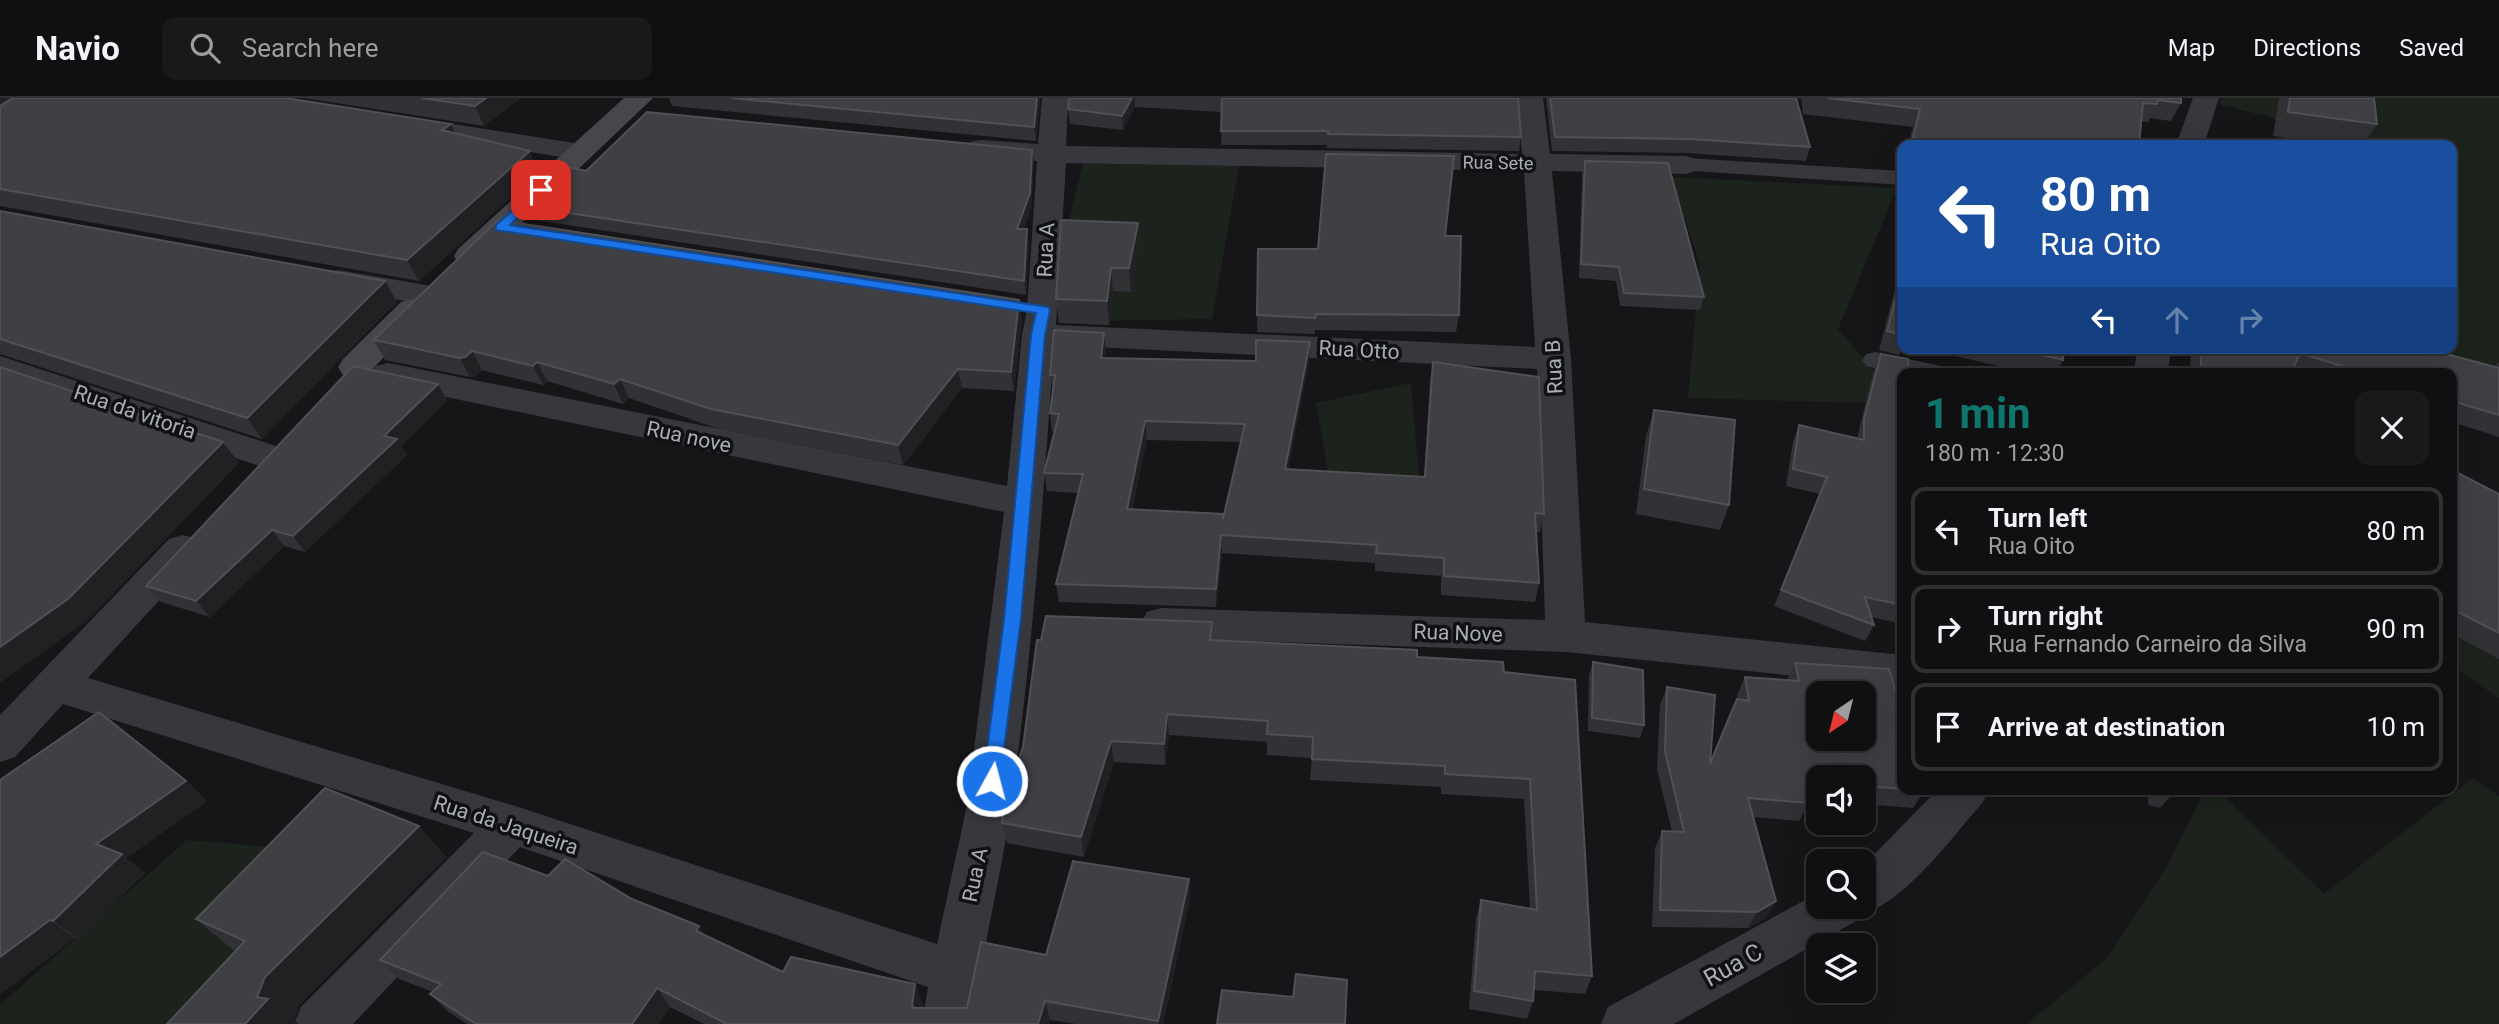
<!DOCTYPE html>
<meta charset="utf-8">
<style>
body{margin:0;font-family:Roboto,sans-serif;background:#19191b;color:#f1f3f6;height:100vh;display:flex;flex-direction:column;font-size:26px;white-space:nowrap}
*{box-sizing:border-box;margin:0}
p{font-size:23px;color:#9c9d9f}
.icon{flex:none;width:38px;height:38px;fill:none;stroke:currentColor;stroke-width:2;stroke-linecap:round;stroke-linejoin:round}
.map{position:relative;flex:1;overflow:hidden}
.details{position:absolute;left:1897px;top:270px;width:560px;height:427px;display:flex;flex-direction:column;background:#101012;border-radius:14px;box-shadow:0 7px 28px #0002,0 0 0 2px #303032}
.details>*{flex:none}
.hud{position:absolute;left:1897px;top:42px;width:560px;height:214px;border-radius:14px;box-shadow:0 7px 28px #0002,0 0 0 2px #303032;background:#1a4fa0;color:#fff;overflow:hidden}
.needle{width:46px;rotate:215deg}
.controls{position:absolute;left:1806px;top:583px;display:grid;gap:14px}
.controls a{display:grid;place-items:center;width:70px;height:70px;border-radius:14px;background:#101012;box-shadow:0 7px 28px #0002,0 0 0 2px #303032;font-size:35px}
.pin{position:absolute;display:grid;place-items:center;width:60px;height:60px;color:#fff;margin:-30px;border-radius:14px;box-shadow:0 4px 10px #0006}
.me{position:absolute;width:77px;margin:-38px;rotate:7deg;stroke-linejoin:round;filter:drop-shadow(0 0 5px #0008)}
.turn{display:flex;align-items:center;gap:24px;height:147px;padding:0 28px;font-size:32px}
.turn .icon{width:91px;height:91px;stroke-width:2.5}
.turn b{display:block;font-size:49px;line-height:60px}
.lanes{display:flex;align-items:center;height:66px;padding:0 28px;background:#0003;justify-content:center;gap:35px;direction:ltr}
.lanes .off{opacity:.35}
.round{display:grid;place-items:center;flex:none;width:74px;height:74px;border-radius:14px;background:#19191b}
.overview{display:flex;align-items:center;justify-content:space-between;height:119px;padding:0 28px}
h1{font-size:42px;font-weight:700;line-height:52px;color:#0f766e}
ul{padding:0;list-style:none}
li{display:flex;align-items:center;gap:21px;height:88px;margin:0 14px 10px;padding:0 14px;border:4px solid #303032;border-radius:14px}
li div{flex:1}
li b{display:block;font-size:26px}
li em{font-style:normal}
header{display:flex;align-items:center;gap:42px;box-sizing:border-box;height:98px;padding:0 35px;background:#101012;border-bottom:2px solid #303032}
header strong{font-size:33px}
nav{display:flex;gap:38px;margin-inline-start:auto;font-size:24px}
.search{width:490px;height:63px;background:#19191b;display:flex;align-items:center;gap:18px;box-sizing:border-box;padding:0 24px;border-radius:14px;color:#9c9d9f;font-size:26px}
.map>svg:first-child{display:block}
.green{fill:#1c231d}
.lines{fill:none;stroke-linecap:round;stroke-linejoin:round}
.lane{fill:#37383d;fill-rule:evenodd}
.street{fill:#37383d;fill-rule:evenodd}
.secondary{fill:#45474d;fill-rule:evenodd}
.wall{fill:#323236;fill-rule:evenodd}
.shaded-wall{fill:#212124}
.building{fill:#3f3f44;stroke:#4f5156;stroke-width:2;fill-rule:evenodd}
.route{fill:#1a73e8;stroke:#114b97;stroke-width:2}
.labels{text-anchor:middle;stroke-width:7;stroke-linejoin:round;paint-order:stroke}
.far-street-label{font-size:18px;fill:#a8adb8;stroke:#111113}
.street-label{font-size:21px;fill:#a8adb8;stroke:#111113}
.near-street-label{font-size:24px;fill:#a8adb8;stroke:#111113}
</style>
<header>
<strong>Navio</strong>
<div class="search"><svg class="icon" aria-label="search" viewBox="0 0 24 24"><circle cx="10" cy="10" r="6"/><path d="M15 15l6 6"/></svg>Search here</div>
<nav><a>Map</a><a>Directions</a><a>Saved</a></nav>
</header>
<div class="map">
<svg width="2499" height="926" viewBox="0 0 2499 926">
<rect width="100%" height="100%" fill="#161618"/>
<g class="green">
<polygon points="2223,0 2499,0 2499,278 2363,250 2452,250 2452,47 2332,47 2333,35 2218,6"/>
<polygon points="1084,61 1239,68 1212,221 1093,223 1067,130"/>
<polygon points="1671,79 1897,90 1838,231 1902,306 1688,300 1700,166"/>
<polygon points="1411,285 1419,380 1329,379 1316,305"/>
<polygon points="2452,436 2499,451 2499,600 2452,567"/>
<polygon points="2473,680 2499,698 2499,926 2027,926 2107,860 2166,770 2206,691 2217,691 2324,796"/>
<polygon points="187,742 286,750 205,926 0,926 0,907"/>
</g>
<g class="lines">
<g class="lane">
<polygon points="1686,60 1902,73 1902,87 1678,72 1675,67 1678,62"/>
<polygon points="1875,254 1945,269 1949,275 1902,276 1866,268 1862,262 1866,256"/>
</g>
<g class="street">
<path d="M 1042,0 L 1068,0 L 1066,48 L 1522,56 L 1517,0 L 1543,0 L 1550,56 L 1686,58 L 1696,61 L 1700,67 L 1696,73 L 1686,76 L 1552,73 L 1571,261 L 1585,524 L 1902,557 L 1902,589 L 1566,554 L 1161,540 L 1147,536 L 1141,525 L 1147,514 L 1161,510 L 1545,522 L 1537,271 L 1054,247 C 1043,401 1033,554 1011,707 C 1001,780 982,852 972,926 L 922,926 L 928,889 L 520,749 L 353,926 L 294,926 L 301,909 L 474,735 L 63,606 L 15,659 L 0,664 L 0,617 L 169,441 L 183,437 L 197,441 L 202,451 L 197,461 L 88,580 L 512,707 L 937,846 L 967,707 L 1004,414 L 388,287 L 376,284 L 371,276 L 376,268 L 388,265 L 1007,388 L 1022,237 L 1027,212 L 1037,63 L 970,56 L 966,50 L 970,44 L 980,42 L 1038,46 ZM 1066,65 L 1524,73 L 1535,249 L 1056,227 Z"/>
<polygon points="2193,0 2219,0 2204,47 2176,47"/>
<polygon points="403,18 580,46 590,48 594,54 590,60 580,62 393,32 389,26 393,20"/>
<polygon points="338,172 426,187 437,190 442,197 437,204 426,207 327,188 322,181 327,174"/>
<polygon points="2137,250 2171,250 2168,275 2134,275"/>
<polygon points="0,258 282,350 287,359 282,368 269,371 0,281"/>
<path d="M 1938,691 L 1989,691 L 1983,704 C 1950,741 1910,799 1864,816 L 1860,815 L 1856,823 L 1674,926 L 1601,926 L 1608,909 L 1818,795 L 1818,808 L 1864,808 L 1864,767 Z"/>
</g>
<g class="secondary">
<polygon points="624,0 653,0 480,165 469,167 458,165 454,158 458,151"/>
<polygon points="412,201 423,204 428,211 423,218 367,277 355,280 343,277 338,269 343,261 401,204"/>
</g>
</g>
<g class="wall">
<polygon points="0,0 455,36 539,74 419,183 0,108"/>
<polygon points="304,0 521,0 484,28"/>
<polygon points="669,0 1040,0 1036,43 672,8"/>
<polygon points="1069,0 1518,0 1521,39 1519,53 1327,50 1327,47 1221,47 1222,14 1135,9 1123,32 1070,26 1068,11"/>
<polygon points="1546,0 1796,0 1810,49 1806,63 1686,55 1552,53"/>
<polygon points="1801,0 2181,0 2181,5 2171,23 2150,20 2148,24 2141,23 2139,47 1908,47 1913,29 1803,16"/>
<polygon points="2279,0 2374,0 2377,26 2363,47 2337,47 2273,38"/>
<polygon points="1585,63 1704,199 1700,212 1620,208 1616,183 1579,180 1582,76"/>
<polygon points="1034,65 1031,109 1024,131 1029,145 1026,197 528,121 522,108 586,73"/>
<polygon points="0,113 397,204 262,341 0,256"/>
<polygon points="1138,125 1140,148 1131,194 1113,193 1109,227 1059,225 1056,201"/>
<polygon points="1445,138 1459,217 1456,234 1315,232 1315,236 1257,234 1258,151 1318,151"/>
<polygon points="1902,168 1902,250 2064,250 2063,262 2056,275 2028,275 1930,252 1927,258 1902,251 1899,257 1879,252 1899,176"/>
<polygon points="1022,221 1014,293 962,290 903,367 719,331 629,300 623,306 547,283 543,287 482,272 476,278 470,279 385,262 374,242"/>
<polygon points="2191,250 2424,250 2494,269 2499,264 2499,339 2452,324 2452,275 2298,275 2292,273 2291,275 2190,275"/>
<path d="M 1106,253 L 1105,260 L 1256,263 L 1309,263 L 1288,371 L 1424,379 L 1430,283 L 1433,264 L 1544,416 L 1540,434 L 1536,434 L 1539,485 L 1535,504 L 1441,497 L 1441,478 L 1375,473 L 1375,465 L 1222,455 L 1216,509 L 1059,504 L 1056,486 L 1078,395 L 1047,393 L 1044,375 L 1054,334 L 1052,334 L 1050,315 L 1053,294 L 1050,277 ZM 1147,342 L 1241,344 L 1223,419 L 1132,412 Z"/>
<polygon points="1881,256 1902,275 1902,526 1871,519 1874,527 1865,543 1774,508 1820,396 1786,388 1793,344 1799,327 1857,340 1874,272"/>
<polygon points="447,302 401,348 407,357 305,454 284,448 210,519 161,504 146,488"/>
<polygon points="1654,312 1729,407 1720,432 1636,416 1646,338"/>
<polygon points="2452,372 2499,396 2499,561 2452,536"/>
<polygon points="1213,542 1417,559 1504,574 1592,878 1585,896 1534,892 1533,903 1527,921 1469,911 1476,821 1481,802 1530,810 1524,701 1441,696 1441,689 1310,682 1312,660 1267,657 1267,644 1169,637 1165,667 1114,664 1084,759 1007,745 1002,725"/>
<polygon points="1593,564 1644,627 1640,640 1588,633 1589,577"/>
<polygon points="1795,565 1902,615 1902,691 1925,691 1925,692 1913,710 1864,706 1864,679 1818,679 1818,703 1808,703 1809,705 1799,723 1753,719 1776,803 1766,820 1748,830 1652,829 1655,750 1662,733 1672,734 1657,671 1660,607 1667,589 1710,664 1728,619 1737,601 1738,601 1737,597 1745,579 1787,582"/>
<polygon points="0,682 186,683 207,703 126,760 145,775 78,841 75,840 0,896"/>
<polygon points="2149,691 2177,691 2160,710 2148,707"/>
<polygon points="419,728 446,759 299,907 294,922 299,926 167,926 236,853 232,851 196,821"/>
<polygon points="548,778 632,801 699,828 705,837 783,874 923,905 922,910 967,910 1046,857 1189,781 1190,801 1163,926 1076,926 1050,922 1049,926 704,926 670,909 658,926 467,926 449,914 430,896 433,894 399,881 380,862"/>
</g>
<g class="shaded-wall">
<polygon points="0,0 13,0 0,8"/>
<polygon points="486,0 521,0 484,28 475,8"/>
<polygon points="1037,0 1040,0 1036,43 1034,29"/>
<polygon points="1132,0 1135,0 1135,9 1123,32 1122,18"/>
<polygon points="451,26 460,46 442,32"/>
<polygon points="1032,52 1034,65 1031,109 1019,144 1017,131"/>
<polygon points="530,53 539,74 419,183 407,162"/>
<polygon points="1138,125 1140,148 1131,194 1129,170"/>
<polygon points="1027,131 1029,145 1026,197 1024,183"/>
<polygon points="1111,170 1113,193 1109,227 1107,203"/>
<polygon points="385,183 397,204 262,341 247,320"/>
<polygon points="1019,202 1022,221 1014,293 1011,274"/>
<polygon points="1104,235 1106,253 1103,278 1101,260"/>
<polygon points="1310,244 1309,263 1284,389 1285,371"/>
<polygon points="472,253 482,272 476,278 470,279 460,260"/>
<polygon points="537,264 547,283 543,287 533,268"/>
<polygon points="958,271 962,290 903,367 898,347"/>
<polygon points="620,281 629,300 623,306 614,286"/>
<polygon points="438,286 447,302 401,348 407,357 305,454 293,438 384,338"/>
<polygon points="1145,323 1147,342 1128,430 1127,411"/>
<polygon points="223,344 239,365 88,522 0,585 0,549"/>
<polygon points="272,432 284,448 210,519 196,503"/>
<polygon points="1221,437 1222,455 1216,509 1216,491"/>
<polygon points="1167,616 1169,637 1165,667 1164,646"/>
<polygon points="1111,643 1114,664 1084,759 1081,739"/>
<polygon points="186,683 207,703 126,760 145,775 78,841 53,823 96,746"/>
<polygon points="419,728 446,759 299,907 294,922 299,926 245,926 265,879"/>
<polygon points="1189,781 1190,801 1163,926 1158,926 1158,923"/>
<polygon points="1776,803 1766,820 1748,830 1757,814"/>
<polygon points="50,822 75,840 0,896 0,859"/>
<polygon points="699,828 712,848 696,833"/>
<polygon points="915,886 923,905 919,926 912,907"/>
<polygon points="657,890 670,909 658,926 632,926"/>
<polygon points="1045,903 1050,922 1049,926 1038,926"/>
</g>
<g class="building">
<polygon points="13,0 286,0 451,26 442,32 530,53 407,162 0,91 0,8"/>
<polygon points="422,0 486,0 475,8"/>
<polygon points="731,0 1037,0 1034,29"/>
<polygon points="1069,0 1132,0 1122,18 1068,11"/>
<polygon points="1222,0 1518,0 1521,39 1328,36 1328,33 1221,33"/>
<polygon points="1550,0 1796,0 1810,49 1690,41 1555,39"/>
<polygon points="1828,0 2181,0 2181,5 2158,2 2157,6 2143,5 2139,47 1962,47 1913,40 1920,11"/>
<polygon points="2290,0 2374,0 2377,26 2288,14"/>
<polygon points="647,14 1032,52 1030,95 1017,131 1027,131 1024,183 522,108 565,68 586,73"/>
<polygon points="1326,56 1454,58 1445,138 1461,138 1459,217 1316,216 1315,220 1257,217 1258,151 1318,151"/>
<polygon points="1585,63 1668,65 1704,199 1624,195 1619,169 1581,166"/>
<polygon points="0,113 385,183 247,320 0,241"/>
<polygon points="498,122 1019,202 1011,274 958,271 898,347 711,311 620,281 614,286 537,264 533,268 472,253 465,259 460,260 374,242"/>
<polygon points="1061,122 1138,125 1129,170 1111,170 1107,203 1056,201"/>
<polygon points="1902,176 1902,237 1887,233"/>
<path d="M 1054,232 L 1104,235 L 1101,260 L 1256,263 L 1256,242 L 1310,244 L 1285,371 L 1425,379 L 1433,264 L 1539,279 L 1544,416 L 1535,415 L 1539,485 L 1444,478 L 1444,460 L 1376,455 L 1377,447 L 1221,437 L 1216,491 L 1056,486 L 1083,376 L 1044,375 L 1059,316 L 1050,315 L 1055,277 L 1050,277 ZM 1145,323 L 1245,326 L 1223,421 L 1223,416 L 1127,411 Z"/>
<polygon points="2013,250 2064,250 2063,262"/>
<polygon points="2202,250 2424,250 2499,270 2499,317 2452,303 2452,275 2364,275 2300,255 2291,275 2200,275"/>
<polygon points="1881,256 1908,261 1908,275 1902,275 1902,507 1865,499 1874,527 1781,492 1827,379 1793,371 1799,327 1864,342 1864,321"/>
<polygon points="353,268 438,286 384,338 397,341 293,438 272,432 196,503 146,488"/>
<polygon points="0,269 223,344 68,501 0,549"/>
<polygon points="1654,312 1735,322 1729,407 1644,391"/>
<polygon points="2452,372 2499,396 2499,535 2452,511"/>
<polygon points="1046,518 1212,524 1210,542 1417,552 1417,559 1503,564 1504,574 1575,582 1592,878 1535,873 1533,903 1474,893 1481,802 1537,812 1530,681 1445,676 1445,668 1312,661 1313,639 1267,636 1268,623 1167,616 1164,646 1111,643 1081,739 1002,725 1009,687 1023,649 1037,542 1041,542"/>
<polygon points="1593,564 1643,572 1644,627 1592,620"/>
<path d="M 1795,565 L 1889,571 L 1902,615 L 1902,691 L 1864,688 L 1864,679 L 1818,679 L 1818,685 L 1804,684 L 1809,705 L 1748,700 L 1776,803 L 1757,814 L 1660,812 L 1662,733 L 1684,734 L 1665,653 L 1667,589 L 1715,597 L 1710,666 L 1737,601 L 1749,603 L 1745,579 L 1799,583 ZM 1818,595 L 1864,595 L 1864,640 L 1818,640 Z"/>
<polygon points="99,614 186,683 96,746 122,756 53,823 50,822 0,859 0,682"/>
<polygon points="325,690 419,728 265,879 257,899 268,901 245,926 167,926 245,843 196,821"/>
<polygon points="483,754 548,778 565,761 632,801 699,828 696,833 783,874 791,859 915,886 912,907 914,910 967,910 981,844 1046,857 1073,763 1189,781 1158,923 1045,903 1038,926 727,926 657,890 632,926 476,926 430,896 441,886 380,862"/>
<polygon points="1296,876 1347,882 1345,926 1217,926 1222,892 1293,899"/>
</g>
<polygon class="route" points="541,88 547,92 545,94 510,127 1048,209 1050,212 1045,237 1021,521 999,688 992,690 986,688 983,683 1004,521 1031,237 1036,215 496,132 496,127"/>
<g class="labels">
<g class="far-street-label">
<text transform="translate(1498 65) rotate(1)" y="6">Rua Sete</text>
</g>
<g class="street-label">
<text transform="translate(1046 152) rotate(-87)" y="7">Rua A</text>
<text transform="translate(1359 252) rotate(3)" y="7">Rua Otto</text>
<text transform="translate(1554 269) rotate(-93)" y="7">Rua B</text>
<text transform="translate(135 314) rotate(19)" y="7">Rua da vitoria</text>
<text transform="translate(689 339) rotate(12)" y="7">Rua nove</text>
<text transform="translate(1458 535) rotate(2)" y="7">Rua Nove</text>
<text transform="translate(506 727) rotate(18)" y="7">Rua da Jaqueira</text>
<text transform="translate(975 777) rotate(-78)" y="7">Rua A</text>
</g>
<g class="near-street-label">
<text transform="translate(1733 867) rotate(-29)" y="8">Rua C</text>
</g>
</g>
</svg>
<div class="controls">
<a><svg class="needle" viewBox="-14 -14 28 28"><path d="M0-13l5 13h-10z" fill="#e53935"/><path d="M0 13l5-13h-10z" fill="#9c9d9f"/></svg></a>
<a><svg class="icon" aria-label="sound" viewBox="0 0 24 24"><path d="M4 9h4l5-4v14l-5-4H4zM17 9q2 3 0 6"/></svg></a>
<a><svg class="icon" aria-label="search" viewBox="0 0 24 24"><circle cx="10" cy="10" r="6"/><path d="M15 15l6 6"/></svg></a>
<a><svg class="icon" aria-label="layers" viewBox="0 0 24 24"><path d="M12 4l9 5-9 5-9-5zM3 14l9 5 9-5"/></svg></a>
</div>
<div class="pin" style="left:541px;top:92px;background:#d93025"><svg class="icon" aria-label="arrive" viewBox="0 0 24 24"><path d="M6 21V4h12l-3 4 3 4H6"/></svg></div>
<svg class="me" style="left:992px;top:683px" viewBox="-20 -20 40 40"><circle r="17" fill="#1a73e8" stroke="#fff" stroke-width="3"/><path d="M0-11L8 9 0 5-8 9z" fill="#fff"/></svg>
<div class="hud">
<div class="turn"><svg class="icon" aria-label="left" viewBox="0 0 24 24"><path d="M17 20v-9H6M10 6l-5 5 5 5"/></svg><div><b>80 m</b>Rua Oito</div></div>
<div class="lanes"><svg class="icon" aria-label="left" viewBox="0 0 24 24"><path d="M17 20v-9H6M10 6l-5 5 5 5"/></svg><svg class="icon off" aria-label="ahead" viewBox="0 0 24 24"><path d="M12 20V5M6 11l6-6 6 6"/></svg><svg class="icon off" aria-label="right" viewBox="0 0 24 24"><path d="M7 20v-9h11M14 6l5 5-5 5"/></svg></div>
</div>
<section class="details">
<div class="overview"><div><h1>1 min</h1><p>180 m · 12:30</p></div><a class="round"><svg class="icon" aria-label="close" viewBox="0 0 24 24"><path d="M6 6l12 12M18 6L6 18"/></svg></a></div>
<ul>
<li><svg class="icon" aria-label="left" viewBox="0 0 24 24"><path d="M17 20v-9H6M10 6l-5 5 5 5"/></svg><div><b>Turn left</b><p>Rua Oito</p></div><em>80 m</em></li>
<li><svg class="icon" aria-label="right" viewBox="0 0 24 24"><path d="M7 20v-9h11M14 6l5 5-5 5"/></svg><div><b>Turn right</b><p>Rua Fernando Carneiro da Silva</p></div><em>90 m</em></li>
<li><svg class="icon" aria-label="arrive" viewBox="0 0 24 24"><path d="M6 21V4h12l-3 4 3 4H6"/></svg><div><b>Arrive at destination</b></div><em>10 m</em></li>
</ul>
</section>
</div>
